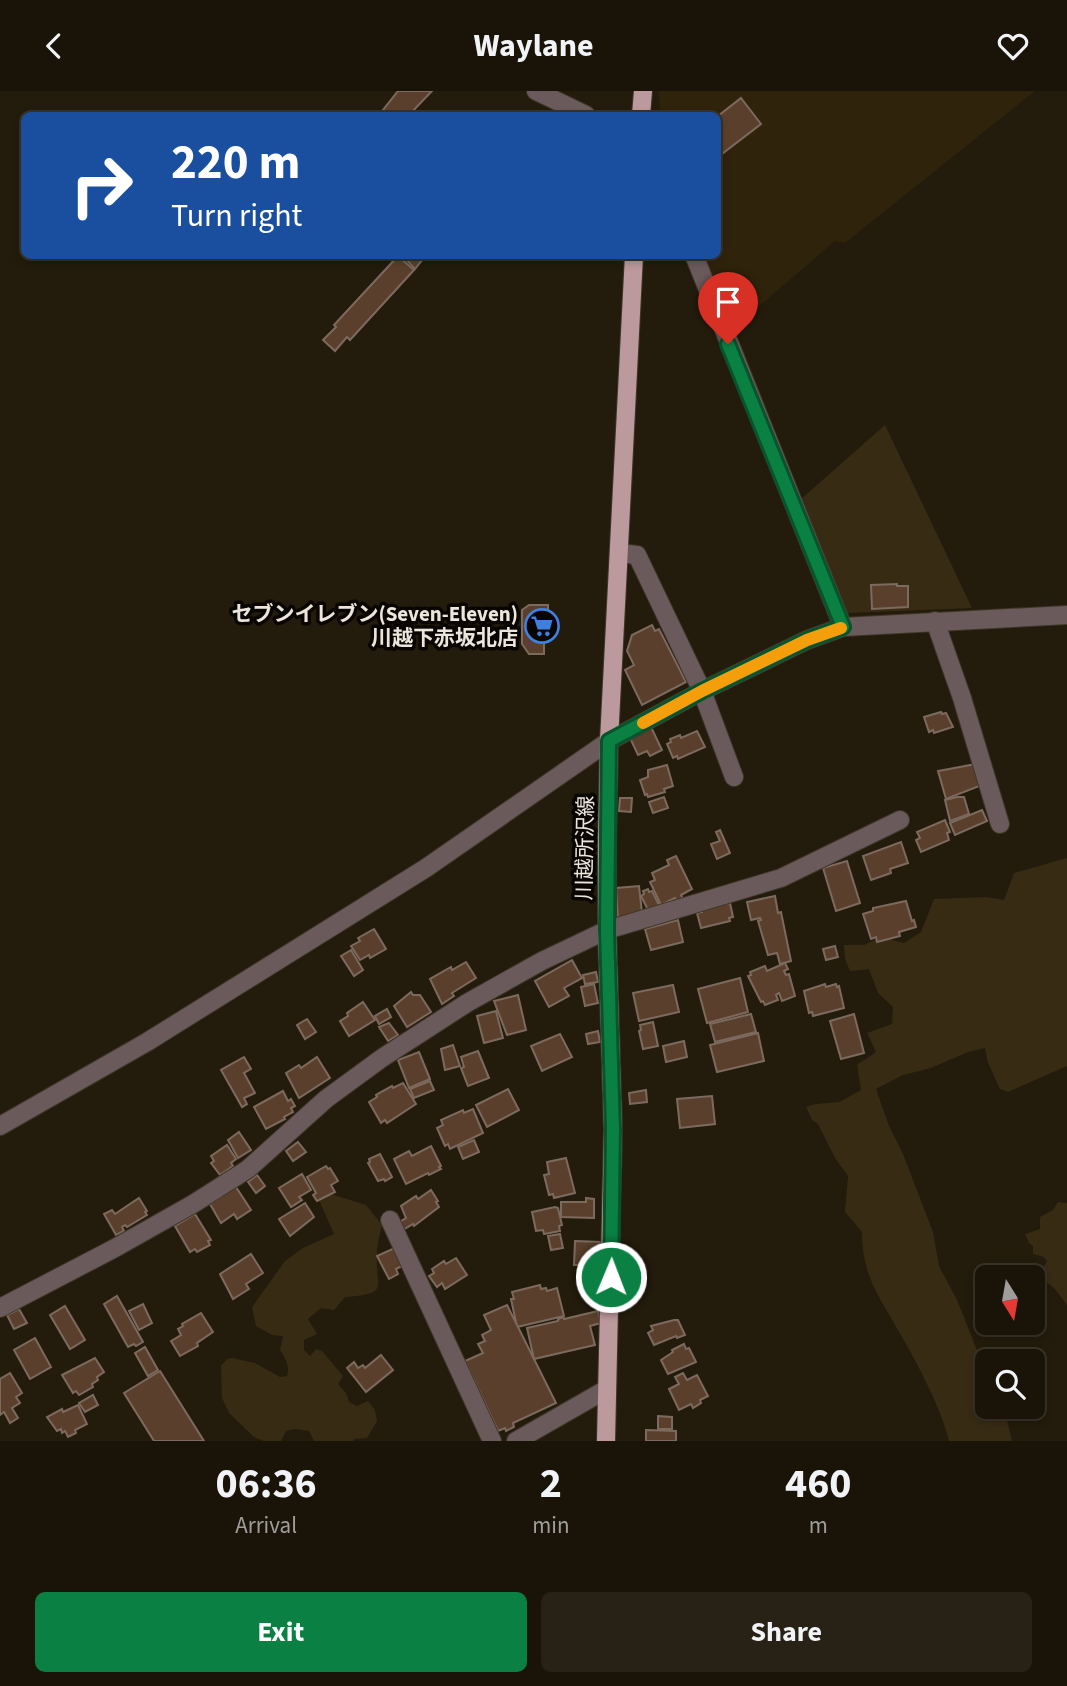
<!DOCTYPE html>
<meta charset="utf-8">
<style>
body{margin:0;font-family:"Source Sans 3","Noto Sans JP",sans-serif;background:#272116;color:#f1f3f6;height:100vh;display:flex;flex-direction:column;font-size:26px;white-space:nowrap}
*{box-sizing:border-box;margin:0}
p{font-size:23px;color:#9f9e9c}
.icon{flex:none;width:38px;height:38px;fill:none;stroke:currentColor;stroke-width:2;stroke-linecap:round;stroke-linejoin:round}
.map{position:relative;height:1350px;overflow:hidden}
.drawer{display:flex;flex-direction:column;background:#1a1408;flex:1}
.drawer>*{flex:none}
.guide{position:absolute;left:21px;top:21px;width:700px;height:147px;border-radius:10px;box-shadow:0 4px 10px #0003,0 0 0 2px #383329;background:#1a4fa0;color:#fff;overflow:hidden}
.needle{width:46px;rotate:169deg}
.tools{position:absolute;left:975px;top:1174px;display:grid;gap:14px}
.tools a{display:grid;place-items:center;width:70px;height:70px;border-radius:10px;background:#1a1408;box-shadow:0 4px 10px #0003,0 0 0 2px #383329;font-size:35px}
.pin{position:absolute;display:grid;place-items:center;width:60px;height:60px;color:#fff;margin:-72px -30px;border-radius:50% 50% 50% 0;rotate:-45deg;box-shadow:0 0 7px #0007}
.pin .icon{rotate:45deg}
.me{position:absolute;width:77px;margin:-38px;rotate:1deg;stroke-linejoin:round;filter:drop-shadow(0 0 5px #0008)}
.turn{display:flex;align-items:center;gap:24px;height:147px;padding:0 35px;font-size:32px}
.turn .icon{width:91px;height:91px;stroke-width:2.5}
.turn b{display:block;font-size:49px;line-height:60px}
.eta{display:flex;justify-content:space-evenly;align-items:center;height:119px;text-align:center}
.eta b{font-size:42px;font-weight:700;line-height:49px}
.primary-button{display:flex;gap:14px;margin-top:auto;padding:14px 35px}
.primary-button a{flex:1;height:80px;border-radius:10px;background:#0b8043;color:#fff;font-size:28px;font-weight:700;line-height:80px;text-align:center}
.primary-button a+a{background:#272116;color:#f1f3f6}
header{display:flex;justify-content:space-between;align-items:center;height:91px;padding:0 35px;background:#1a1408;font-size:32px;font-weight:700}
.map>svg:first-child{display:block}
.built{fill:#2f230c}
.green{fill:#372b14}
.building{fill:#5a402c;stroke:#7d6a5e;stroke-width:2}
.lines{fill:none;stroke-linecap:round;stroke-linejoin:round}
.minor-casing{stroke:#3f3728;stroke-width:20}
.major-casing{stroke:#3f3728;stroke-width:20}
.minor{stroke:#6b5a5b;stroke-width:18}
.major{stroke:#bc999c;stroke-width:18}
.route-casing{stroke:#07532c;stroke-width:18}
.route{stroke:#0b8043;stroke-width:12}
.slow{stroke:#f59e0b;stroke-width:12}
.labels{text-anchor:middle;stroke-width:7;stroke-linejoin:round;paint-order:stroke}
.poi-label{font-size:21px;font-weight:bold;fill:#ebe5db;stroke:#090602;text-anchor:end}
.street-label{font-size:21px;fill:#ebe5db;stroke:#090602}
</style>
<header><svg class="icon" aria-label="back" viewBox="0 0 24 24"><path d="M15 5l-7 7 7 7"/></svg>Waylane<svg class="icon" aria-label="heart" viewBox="0 0 24 24"><path d="M12 20l-8-8c-3-5 5-10 8-4 3-6 11-1 8 4z"/></svg></header>
<div class="map">
<svg width="1067" height="1350" viewBox="0 0 1067 1350">
<rect width="100%" height="100%" fill="#231b0b"/>
<polygon class="built" points="659,0 1035,0 845,152 835,150 729,241 698,165 718,164 718,24 660,24"/>
<g class="green">
<polygon points="885,334 972,517 848,522 800,409"/>
<path d="M 1067,767 L 1067,975 L 1008,1001 L 1000,998 L 988,972 L 985,957 L 968,961 L 931,977 L 903,984 L 876,998 L 889,1035 L 903,1063 L 933,1141 L 939,1175 L 957,1209 L 987,1284 L 987,1316 L 1004,1316 L 1012,1350 L 949,1350 C 942,1319 918,1274 902,1246 C 881,1208 862,1187 862,1141 L 845,1121 L 848,1085 L 835,1067 L 818,1033 L 812,1029 L 806,1016 L 816,1013 L 839,1011 L 861,999 L 857,974 L 876,961 L 867,942 L 892,933 L 893,916 L 878,902 L 869,878 L 850,880 L 845,868 L 844,854 L 864,854 L 881,846 L 904,852 L 921,841 L 934,808 L 986,806 L 1004,809 L 1014,782 Z"/>
<path d="M 328,1102 L 366,1114 L 382,1134 C 380,1143 377,1153 377,1163 C 375,1198 391,1202 345,1206 L 334,1219 L 321,1217 L 308,1228 L 317,1243 L 304,1249 L 304,1259 L 310,1265 L 316,1258 L 322,1260 L 343,1285 L 338,1293 L 346,1302 L 349,1311 L 357,1315 L 368,1310 L 375,1319 L 377,1330 L 367,1347 L 354,1348 L 353,1350 L 314,1350 L 309,1340 L 294,1338 L 286,1340 L 281,1350 L 264,1350 L 254,1346 L 229,1322 L 222,1307 L 221,1275 L 227,1268 L 232,1267 L 255,1272 L 280,1286 L 287,1285 C 290,1275 286,1268 280,1259 L 283,1245 L 272,1244 L 256,1235 L 252,1216 L 285,1170 L 303,1157 L 334,1143 L 318,1107 Z"/>
<polygon points="1058,1111 1067,1112 1067,1214 1055,1198 1045,1190 1040,1182 1047,1170 1044,1166 1033,1163 1033,1155 1029,1152 1025,1143 1040,1138 1040,1126 1053,1119"/>
</g>
<g class="building">
<polygon points="398,0 432,0 409,24 379,24"/>
<polygon points="741,7 761,33 718,66 718,25"/>
<polygon points="402,164 426,164 415,178"/>
<polygon points="398,165 414,179 350,249 347,246 335,260 323,249 336,236 334,234"/>
<polygon points="897,493 897,495 908,495 908,516 872,518 871,494"/>
<polygon points="529,514 548,514 548,551 544,551 544,563 529,563 522,553 522,519"/>
<polygon points="652,534 655,540 659,538 686,591 642,614 625,579 634,574 627,560 632,544"/>
<polygon points="941,621 942,623 946,622 953,636 934,642 933,639 929,641 924,626"/>
<polygon points="651,636 662,659 650,665 647,660 638,664 630,647"/>
<polygon points="697,640 705,656 678,668 677,665 673,667 667,653 671,651 670,648 680,644 681,647"/>
<polygon points="976,673 982,694 946,708 938,680"/>
<polygon points="667,674 673,695 664,698 665,701 648,706 647,703 645,704 640,689 648,686 648,679"/>
<polygon points="664,706 668,717 653,722 649,711"/>
<polygon points="957,706 964,706 969,723 950,730 945,709"/>
<polygon points="620,707 632,707 631,721 619,720"/>
<polygon points="582,709 583,711 591,709 595,722 581,724 577,710"/>
<polygon points="982,719 987,730 955,744 950,732"/>
<polygon points="945,729 950,741 947,742 949,749 921,761 916,749 920,747 917,741"/>
<polygon points="720,739 730,762 717,768 711,753 720,750 716,741"/>
<polygon points="901,751 908,772 890,778 891,782 871,789 863,765"/>
<polygon points="676,765 692,798 681,804 683,808 677,812 675,807 661,814 650,791 655,789 652,782 669,774 667,769"/>
<polygon points="847,770 860,812 836,820 823,777"/>
<polygon points="639,795 642,822 618,830 616,797"/>
<polygon points="648,798 649,801 652,800 660,816 649,821 641,805 644,803 643,800"/>
<polygon points="775,805 778,822 781,821 791,870 780,873 777,862 768,864 758,830 761,829 760,827 751,829 747,811"/>
<polygon points="906,810 912,830 914,829 916,836 899,841 900,845 877,851 876,846 871,848 863,823 873,820 873,817"/>
<polygon points="730,812 733,826 729,827 730,830 701,837 697,822 702,821 700,816"/>
<polygon points="678,829 683,851 651,859 645,838"/>
<polygon points="374,838 386,858 370,867 369,864 360,869 351,855 360,850 358,847"/>
<polygon points="835,855 838,866 826,869 823,858"/>
<polygon points="351,859 363,879 354,885 341,865"/>
<polygon points="572,869 582,887 564,897 569,905 549,916 535,890"/>
<polygon points="466,871 476,887 452,902 454,905 442,913 430,888 451,876 452,879"/>
<polygon points="785,872 788,878 784,880 786,884 789,883 795,905 782,910 779,902 776,904 778,909 765,914 763,910 761,911 748,885 751,884 750,881 765,875 767,880"/>
<polygon points="596,881 598,891 585,893 583,884"/>
<polygon points="740,887 748,921 707,932 698,898"/>
<polygon points="594,893 598,912 585,915 581,896"/>
<polygon points="825,893 826,896 836,893 837,896 839,895 844,917 813,925 812,921 809,922 804,900"/>
<polygon points="673,894 679,921 639,930 633,902"/>
<polygon points="411,901 413,904 420,904 431,921 407,936 394,915"/>
<polygon points="518,904 526,939 507,944 494,910"/>
<polygon points="363,911 375,929 349,945 340,930 348,925 347,922"/>
<polygon points="387,918 391,926 379,933 375,925"/>
<polygon points="496,920 503,947 484,952 477,925"/>
<polygon points="751,923 756,941 715,951 710,933"/>
<polygon points="854,923 864,962 841,968 830,930"/>
<polygon points="307,928 316,941 305,948 297,934"/>
<polygon points="653,931 658,955 643,958 639,940 641,939 640,934"/>
<polygon points="389,932 398,944 388,950 379,936"/>
<polygon points="598,940 600,951 588,953 586,943"/>
<polygon points="758,942 764,970 717,981 710,954"/>
<polygon points="560,943 572,966 542,980 531,955"/>
<polygon points="684,950 687,966 666,971 663,955"/>
<polygon points="453,954 460,975 445,979 441,958"/>
<polygon points="478,960 489,987 468,995 461,977 464,976 461,966"/>
<polygon points="419,961 430,988 409,997 398,969"/>
<polygon points="244,966 251,978 244,982 255,1002 244,1007 247,1013 242,1016 221,979"/>
<polygon points="317,966 330,987 299,1007 286,982 299,974 301,977"/>
<polygon points="430,990 434,999 414,1007 410,998"/>
<polygon points="403,992 416,1013 387,1032 385,1029 381,1032 369,1011 377,1006 376,1004 392,995 393,997"/>
<polygon points="508,998 519,1019 487,1036 476,1014"/>
<polygon points="646,999 647,1011 630,1013 629,1002"/>
<polygon points="283,1000 288,1010 291,1008 295,1015 291,1017 293,1021 284,1026 285,1028 266,1038 254,1016"/>
<polygon points="712,1005 715,1033 680,1037 677,1008"/>
<polygon points="473,1018 483,1042 450,1058 448,1053 445,1055 437,1037 443,1034 441,1029 463,1019 464,1022"/>
<polygon points="239,1041 251,1059 238,1067 228,1049"/>
<polygon points="474,1049 479,1061 463,1068 458,1056"/>
<polygon points="298,1051 306,1061 293,1070 286,1060"/>
<polygon points="227,1054 236,1068 231,1072 233,1075 220,1084 211,1072 214,1070 211,1065"/>
<polygon points="431,1055 441,1075 439,1076 441,1078 429,1084 428,1082 406,1093 394,1068 409,1060 412,1065"/>
<polygon points="380,1063 392,1086 385,1090 384,1088 378,1090 368,1072 370,1071 369,1068"/>
<polygon points="566,1067 575,1102 554,1107 553,1103 549,1104 544,1084 549,1083 547,1071"/>
<polygon points="326,1075 328,1078 330,1077 338,1090 331,1094 335,1101 317,1110 313,1104 316,1102 307,1086"/>
<polygon points="302,1083 311,1099 299,1106 302,1109 291,1116 279,1097"/>
<polygon points="257,1084 265,1095 256,1102 248,1091"/>
<polygon points="236,1096 251,1119 237,1128 234,1123 221,1132 210,1113"/>
<polygon points="431,1099 438,1110 436,1111 439,1116 414,1135 413,1133 403,1139 398,1132 406,1127 401,1115 416,1105 418,1108"/>
<polygon points="139,1107 147,1120 145,1121 147,1124 127,1136 125,1134 122,1136 124,1140 116,1144 104,1123 112,1119 115,1123"/>
<polygon points="586,1107 594,1108 594,1127 561,1126 561,1111 586,1111"/>
<polygon points="305,1112 314,1126 290,1145 279,1128"/>
<polygon points="555,1116 558,1117 562,1134 559,1135 560,1140 544,1143 543,1139 536,1140 532,1121"/>
<polygon points="195,1123 211,1149 208,1150 210,1154 197,1161 195,1158 190,1161 175,1135"/>
<polygon points="560,1143 563,1157 551,1159 548,1145"/>
<polygon points="575,1150 602,1151 601,1174 574,1174"/>
<polygon points="397,1156 406,1173 396,1178 398,1183 389,1188 377,1165"/>
<polygon points="251,1163 263,1182 246,1193 249,1198 233,1208 220,1183"/>
<polygon points="456,1167 467,1184 445,1198 442,1192 437,1196 429,1185 434,1182 432,1178 444,1170 446,1173"/>
<polygon points="540,1194 541,1198 546,1197 547,1200 557,1197 564,1225 517,1236 511,1208 514,1208 512,1201"/>
<polygon points="117,1205 143,1251 136,1255 134,1253 128,1256 104,1213"/>
<polygon points="143,1213 152,1232 139,1239 129,1220"/>
<polygon points="507,1214 556,1312 513,1332 514,1336 506,1340 505,1337 498,1340 465,1270 483,1262 478,1253 485,1250 482,1244 491,1239 484,1224"/>
<polygon points="65,1215 85,1249 70,1258 50,1224"/>
<polygon points="19,1218 27,1232 14,1238 7,1224"/>
<polygon points="598,1220 601,1232 590,1235 595,1254 534,1268 527,1237 558,1230 558,1228 563,1226 564,1228"/>
<polygon points="201,1222 213,1241 197,1252 198,1255 180,1265 171,1250 181,1244 178,1238 183,1235 182,1233"/>
<polygon points="674,1229 678,1229 685,1244 677,1247 676,1245 654,1254 648,1242 653,1239 651,1235"/>
<polygon points="35,1247 51,1276 30,1288 14,1259"/>
<polygon points="684,1253 686,1258 689,1257 696,1271 668,1283 661,1269 673,1261 672,1259"/>
<polygon points="145,1256 158,1279 148,1285 135,1262"/>
<polygon points="381,1264 393,1279 366,1301 347,1277 354,1271 358,1277 363,1274 365,1277"/>
<polygon points="95,1267 104,1281 97,1286 98,1289 92,1293 93,1296 79,1304 76,1300 73,1302 62,1284"/>
<polygon points="160,1280 204,1350 154,1350 124,1302"/>
<polygon points="10,1282 22,1302 16,1306 20,1312 12,1317 18,1327 10,1332 4,1321 0,1324 0,1288"/>
<polygon points="683,1282 687,1289 697,1284 708,1305 700,1309 701,1312 693,1317 691,1313 679,1319 669,1298 679,1293 675,1286"/>
<polygon points="93,1304 98,1314 85,1321 79,1312"/>
<polygon points="78,1314 87,1333 75,1339 76,1342 68,1346 65,1340 62,1342 61,1338 57,1340 47,1326 62,1318 63,1321"/>
<polygon points="658,1325 672,1326 672,1338 658,1338"/>
<polygon points="646,1339 676,1340 676,1350 646,1350"/>
</g>
<g class="lines">
<g class="minor-casing">
<g id="minor">
<polyline points="536,0 586,24"/>
<polyline points="694,164 843,536"/>
<polyline points="619,462 637,464 702,600 734,686"/>
<polyline points="935,530 962,607 1000,733"/>
<polyline points="0,1035 147,951 426,777 609,650 702,600 807,549 843,536 1067,524"/>
<polyline points="390,1129 492,1350"/>
<polyline points="0,1217 115,1157 193,1113 248,1078 326,1008 382,967 467,912 542,870 607,839 781,787 900,729"/>
<polyline points="516,1350 607,1298"/>
</g>
</g>
<g class="major-casing">
<g id="major">
<polyline points="641,24 643,0"/>
<polyline points="606,1350 613,1038 607,839 607,755 609,650 634,164"/>
</g>
</g>
<use href="#minor" class="minor"/>
<use href="#major" class="major"/>
</g>
<g class="lines">
<g class="route-casing">
<polyline id="route" points="611,1186 613,1038 607,839 609,650 702,600 807,549 843,536 728,253"/>
</g>
<use href="#route" class="route"/>
<polyline class="slow" points="643,632 702,600 807,549 841,537"/>
</g>
<defs>
<g id="supermarket-ring" transform="scale(1.75)"><circle r="9.5" fill="#090602" stroke="#3f7fe0" stroke-width="1.5"/><path d="M-6-5.5h2.5l.6 2H6L4.5 2H-2.5L-4.4-4H-6ZM-1.5 3.2a1.3 1.3 0 1 0 .1 0ZM3 3.2a1.3 1.3 0 1 0 .1 0Z" fill="#3f7fe0"/></g>
</defs>
<g fill-rule="evenodd">
<use href="#supermarket-ring" x="542" y="535"/>
</g>
<g class="labels">
<g class="poi-label">
<text x="518" y="530">セブンイレブン(Seven-Eleven)<tspan x="518" dy="24">川越下赤坂北店</tspan></text>
</g>
<g class="street-label">
<text transform="translate(585 757) rotate(-89)" y="7">川越所沢線</text>
</g>
</g>
</svg>
<div class="tools">
<a><svg class="needle" viewBox="-14 -14 28 28"><path d="M0-13l5 13h-10z" fill="#e53935"/><path d="M0 13l5-13h-10z" fill="#9f9e9c"/></svg></a>
<a><svg class="icon" aria-label="search" viewBox="0 0 24 24"><circle cx="10" cy="10" r="6"/><path d="M15 15l6 6"/></svg></a>
</div>
<div class="pin" style="left:728px;top:253px;background:#d93025"><svg class="icon" aria-label="arrive" viewBox="0 0 24 24"><path d="M6 21V4h12l-3 4 3 4H6"/></svg></div>
<svg class="me" style="left:611px;top:1186px" viewBox="-20 -20 40 40"><circle r="17" fill="#0b8043" stroke="#fff" stroke-width="3"/><path d="M0-11L8 9 0 5-8 9z" fill="#fff"/></svg>
<div class="guide">
<div class="turn"><svg class="icon" aria-label="right" viewBox="0 0 24 24"><path d="M7 20v-9h11M14 6l5 5-5 5"/></svg><div><b>220 m</b>Turn right</div></div>
</div>
</div>
<section class="drawer">
<div class="eta">
<div><b>06:36</b><p>Arrival</p></div>
<div><b>2</b><p>min</p></div>
<div><b>460</b><p>m</p></div>
</div>
<div class="primary-button"><a>Exit</a><a>Share</a></div>
</section>
